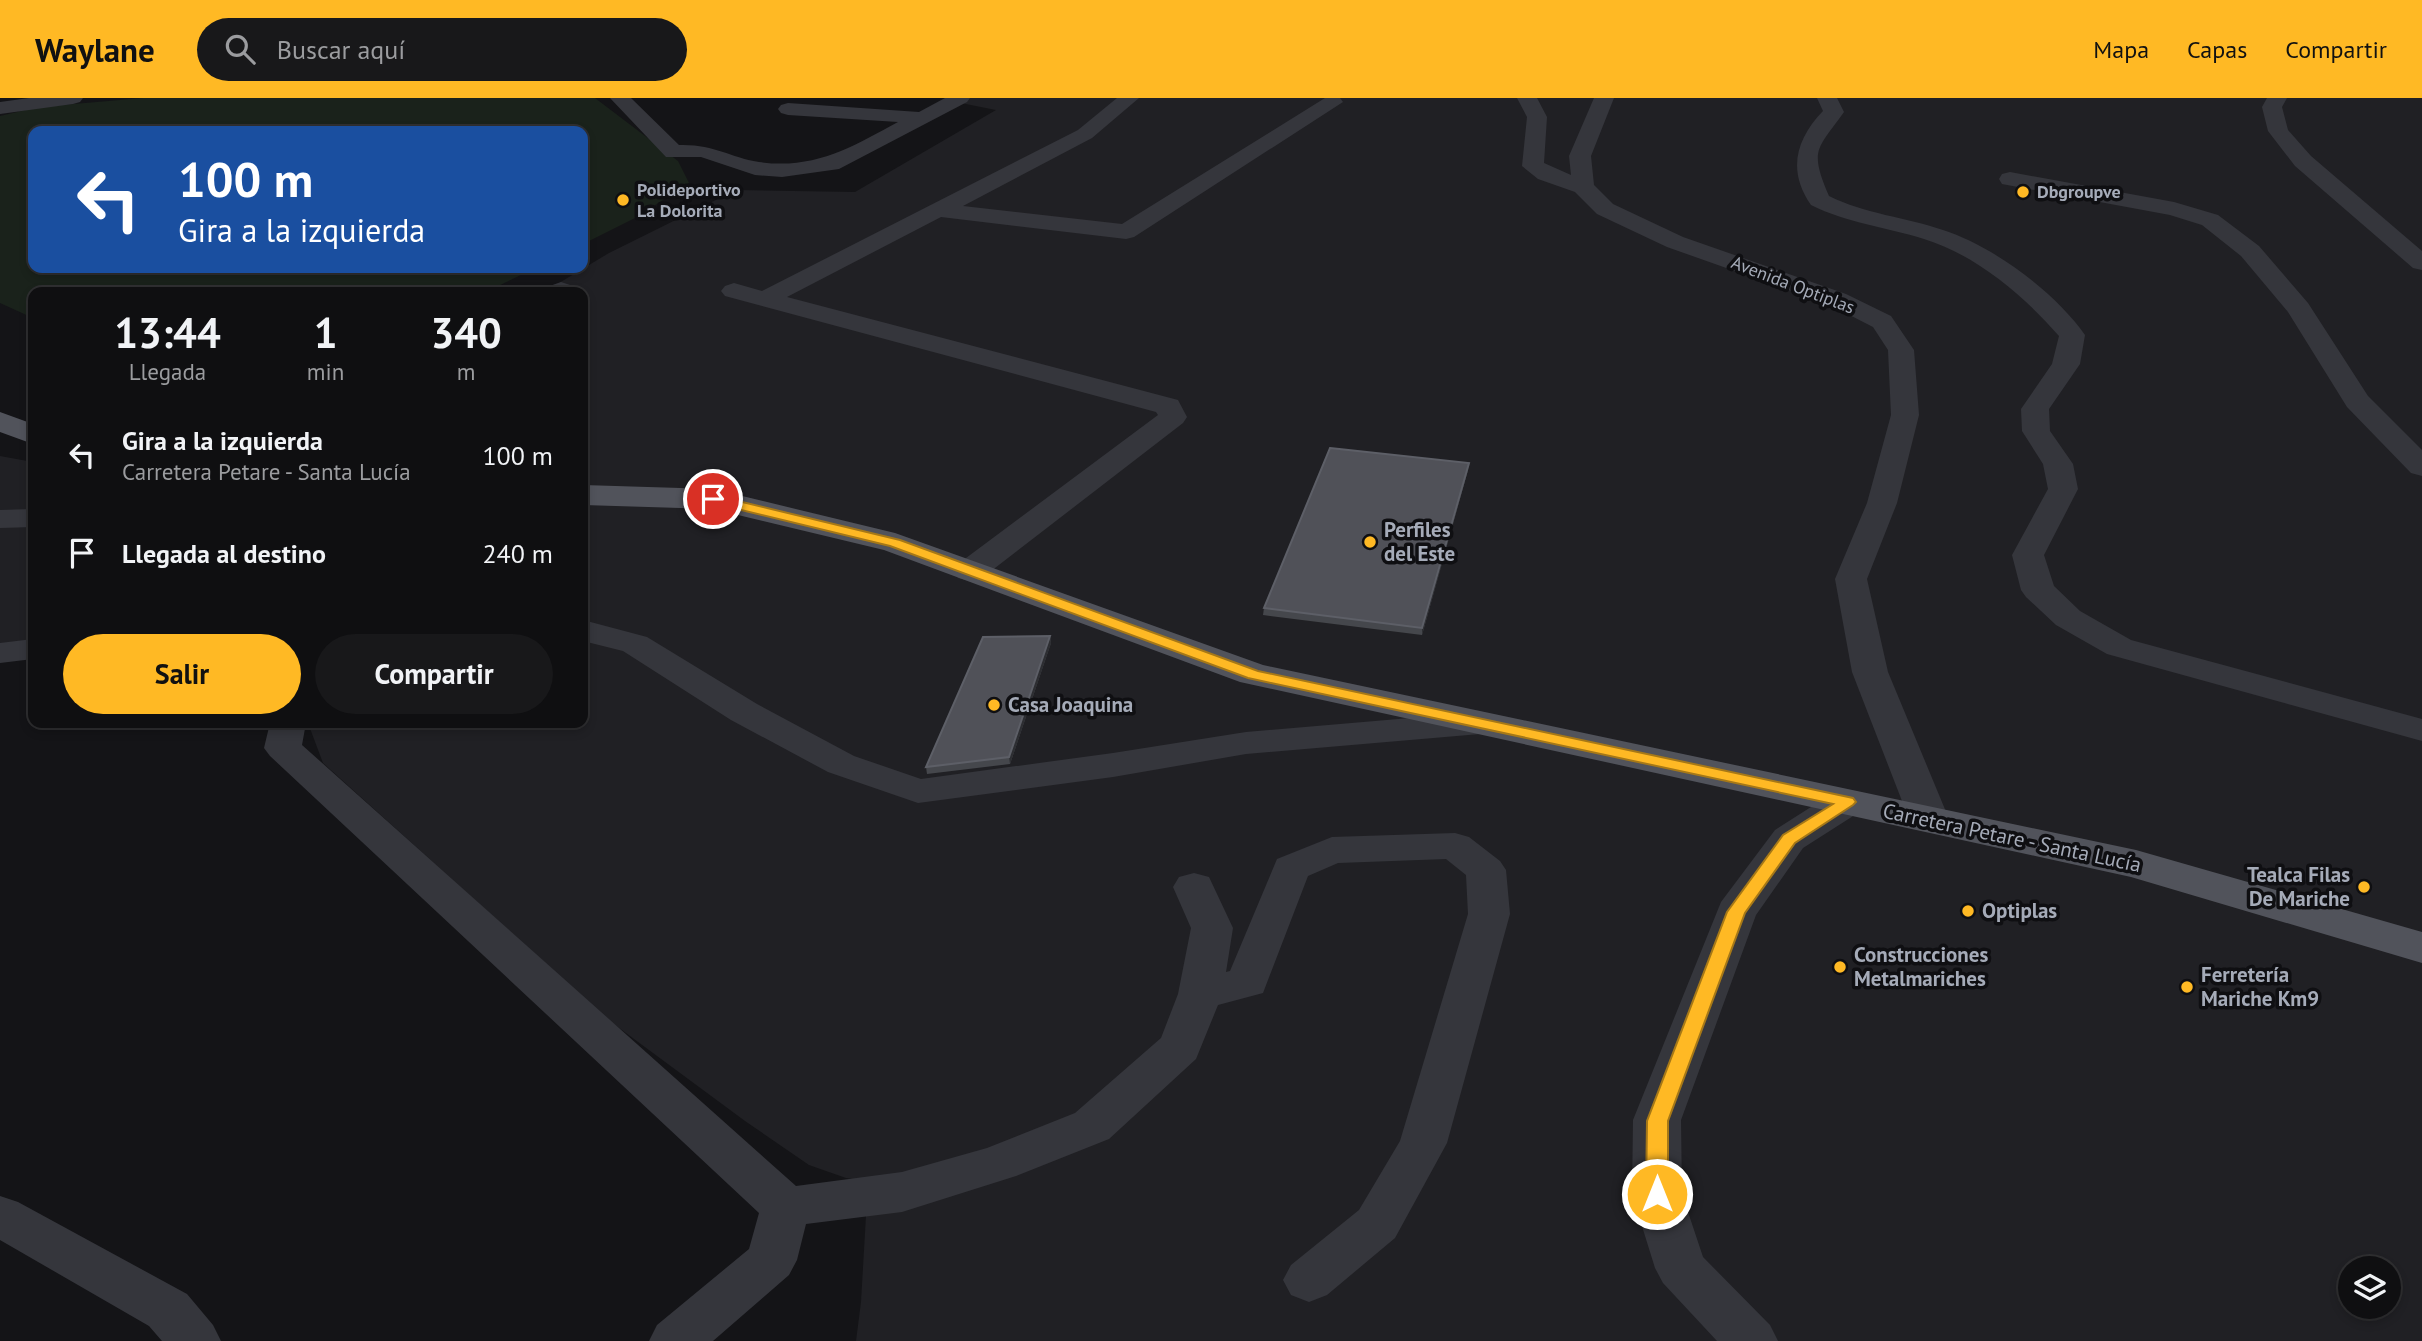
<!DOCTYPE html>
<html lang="es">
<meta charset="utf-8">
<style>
body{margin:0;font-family:"PT Sans",sans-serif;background:#18181a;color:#f1f3f6;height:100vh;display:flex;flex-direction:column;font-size:26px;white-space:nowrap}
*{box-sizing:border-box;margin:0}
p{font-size:23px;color:#9b9c9f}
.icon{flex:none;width:38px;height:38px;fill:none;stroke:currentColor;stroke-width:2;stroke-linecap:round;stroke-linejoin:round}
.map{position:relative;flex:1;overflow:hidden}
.drawer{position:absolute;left:28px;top:189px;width:560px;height:441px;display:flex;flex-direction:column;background:#0f0f11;border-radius:14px;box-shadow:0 4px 10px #0003,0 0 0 2px #2f2f31}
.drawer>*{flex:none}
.hud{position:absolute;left:28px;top:28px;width:560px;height:147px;border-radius:14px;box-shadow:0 4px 10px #0003,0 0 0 2px #2f2f31;background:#1a4fa0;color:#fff;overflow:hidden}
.fabs{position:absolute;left:2338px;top:1158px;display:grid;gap:14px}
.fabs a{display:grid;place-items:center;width:63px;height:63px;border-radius:50%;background:#0f0f11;box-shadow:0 4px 10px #0003,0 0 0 2px #2f2f31;font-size:35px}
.pin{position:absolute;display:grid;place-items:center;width:60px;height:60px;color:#fff;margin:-30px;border:4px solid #fff;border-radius:50%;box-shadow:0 2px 7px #0007}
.me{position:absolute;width:77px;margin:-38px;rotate:0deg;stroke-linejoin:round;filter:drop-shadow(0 0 5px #0008)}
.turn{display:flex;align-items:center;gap:24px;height:147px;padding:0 35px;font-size:32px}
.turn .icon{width:91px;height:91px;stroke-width:2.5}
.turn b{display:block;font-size:49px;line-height:60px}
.eta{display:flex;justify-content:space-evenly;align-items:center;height:119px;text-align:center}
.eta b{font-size:42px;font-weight:800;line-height:49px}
.button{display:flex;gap:14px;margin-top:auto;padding:14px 35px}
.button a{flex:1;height:80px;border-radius:42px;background:#ffb924;color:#111;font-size:28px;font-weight:800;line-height:80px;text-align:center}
.button a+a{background:#18181a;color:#f1f3f6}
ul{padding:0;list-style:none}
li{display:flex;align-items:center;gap:21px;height:98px;padding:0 35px}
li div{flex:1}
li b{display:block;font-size:26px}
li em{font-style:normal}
header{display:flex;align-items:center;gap:42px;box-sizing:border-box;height:98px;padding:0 35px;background:#ffb924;color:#111}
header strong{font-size:33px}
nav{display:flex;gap:38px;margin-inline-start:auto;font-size:24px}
.search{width:490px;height:63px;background:#18181a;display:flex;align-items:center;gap:18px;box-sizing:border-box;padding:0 24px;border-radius:38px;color:#9b9c9f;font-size:26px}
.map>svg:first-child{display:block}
.built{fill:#202024;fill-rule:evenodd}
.green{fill:#1a221b}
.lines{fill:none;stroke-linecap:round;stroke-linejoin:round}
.minor{fill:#35363c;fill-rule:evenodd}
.major{fill:#51535b;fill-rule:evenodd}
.wall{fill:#45474c}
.shaded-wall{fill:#2d2e32}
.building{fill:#505158;stroke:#5d5f67;stroke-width:2}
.route{fill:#ffb924;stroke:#a67817;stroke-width:2}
.poi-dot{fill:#ffb924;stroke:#0f0f12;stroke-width:2.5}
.labels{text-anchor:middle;stroke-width:7;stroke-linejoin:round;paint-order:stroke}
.far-poi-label{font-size:18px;font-weight:bold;fill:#a5abb8;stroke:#0f0f12;text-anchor:start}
.far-street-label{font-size:18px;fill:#a5abb8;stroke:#0f0f12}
.poi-label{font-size:21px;font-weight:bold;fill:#a5abb8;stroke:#0f0f12;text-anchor:start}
.street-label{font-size:21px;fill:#a5abb8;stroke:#0f0f12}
</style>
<header>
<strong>Waylane</strong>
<div class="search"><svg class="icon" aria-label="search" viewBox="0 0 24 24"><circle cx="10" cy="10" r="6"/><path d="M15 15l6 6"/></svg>Buscar aquí</div>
<nav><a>Mapa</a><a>Capas</a><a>Compartir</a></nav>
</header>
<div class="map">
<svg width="2422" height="1243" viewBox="0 0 2422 1243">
<rect width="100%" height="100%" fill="#141417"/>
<g class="built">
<path d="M 963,0 L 2422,0 L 2422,1243 L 856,1243 L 861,1204 L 868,1083 L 846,1080 L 809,1067 L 745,1023 L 607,921 L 323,665 L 308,625 L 583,625 L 583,194 L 544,194 L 609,155 L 736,92 L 855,94 L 996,12 L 956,4 ZM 2350,1171 L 2389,1171 L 2389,1209 L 2350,1209 Z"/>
<polygon points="0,358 33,364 33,547 0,552"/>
</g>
<polygon class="green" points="143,0 595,0 678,63 689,85 637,119 583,146 583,33 33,33 33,170 535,170 486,194 33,194 33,220 0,205 0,18 39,9"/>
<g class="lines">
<g class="minor">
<polygon points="29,0 83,0 80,4 73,6 0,16 0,4"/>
<path d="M 610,0 L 631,0 L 679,47 C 715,46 728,59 759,64 C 814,72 852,49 898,24 L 788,17 L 781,15 L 778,11 L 781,7 L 788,5 L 919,14 L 945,0 L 970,0 L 967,4 L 839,71 L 782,79 L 755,77 L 701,59 L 666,59 Z"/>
<polygon points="1117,0 1139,0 1092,40 963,108 1122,126 1325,0 1340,0 1343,4 1134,139 1126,141 941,119 787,199 1178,302 1187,319 1183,325 982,480 970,483 958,480 954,473 958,466 1158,317 1156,314 725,198 721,193 725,188 734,185 762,193 1078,32"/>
<polygon points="1517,0 1537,0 1547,19 1544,65 1571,77 1569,58 1594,0 1614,0 1591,58 1594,87 1613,106 1683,139 1846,196 1891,218 1914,252 1919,317 1897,405 1867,481 1888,574 1949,721 1943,730 1929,733 1915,730 1909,721 1852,574 1835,481 1867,405 1891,317 1888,252 1873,229 1828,206 1667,149 1597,116 1575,94 1538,81 1522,68 1527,19"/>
<path d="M 1817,0 L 1837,0 L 1844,14 C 1817,52 1809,51 1829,98 C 1865,116 1905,119 1943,132 C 1993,148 2055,194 2085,237 L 2080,266 L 2049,311 L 2050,333 L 2073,366 L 2078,391 L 2044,457 L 2054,488 L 2080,513 L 2131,542 L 2422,621 L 2422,643 L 2107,556 L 2056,527 L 2026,499 L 2021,492 L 2012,457 L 2048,391 L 2043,366 L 2022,333 L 2021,311 L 2052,266 L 2059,238 C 2023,197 1976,157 1924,141 C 1886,129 1847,125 1811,107 C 1787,73 1796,41 1823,13 Z"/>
<polygon points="2267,0 2287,0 2282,9 2288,32 2311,58 2422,153 2422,172 2413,170 2295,68 2268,33 2262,9"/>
<polygon points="2010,74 2174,104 2218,117 2259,148 2308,205 2368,298 2422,352 2422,378 2411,375 2347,309 2288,214 2241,158 2202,127 2170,117 2002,86 1999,81 2002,76"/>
<polygon points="561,184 570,187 574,192 572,194 543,194 547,189"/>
<polygon points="33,411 33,429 0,430 0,412"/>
<polygon points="583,522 647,539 757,606 854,658 921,681 1113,655 1246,634 1480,614 1493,617 1498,625 1493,633 1480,636 1246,656 1113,679 918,705 828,674 731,622 623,553 583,543"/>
<polygon points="33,541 33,561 0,565 0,545"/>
<polygon points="270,625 306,625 302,647 796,1088 902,1074 987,1050 1075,1015 1161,940 1178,896 1191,830 1173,789 1179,779 1194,775 1209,779 1233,830 1226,874 1230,873 1277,761 1332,739 1455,735 1469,739 1500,763 1506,772 1510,816 1447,1045 1395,1140 1327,1197 1309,1204 1291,1197 1283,1182 1291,1167 1359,1112 1400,1043 1468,816 1466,777 1446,761 1338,765 1308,778 1263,895 1218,907 1196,961 1109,1041 1016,1078 902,1114 806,1126 797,1162 789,1177 713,1243 649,1243 657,1227 749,1151 759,1115 270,658 264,650"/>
<polygon points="1847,692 1861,695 1866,704 1861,713 1803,750 1756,817 1681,1022 1682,1096 1703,1159 1770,1227 1778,1243 1717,1243 1663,1185 1655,1170 1632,1096 1633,1022 1721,804 1775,732 1833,695"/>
<polygon points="0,1098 18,1104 187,1196 213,1227 221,1243 162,1243 149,1228 0,1142"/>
</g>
<g class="major">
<polygon points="0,314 33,326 33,346 0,334"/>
<polygon points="583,387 713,391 895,435 1263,567 2136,752 2422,834 2422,865 2131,779 1240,584 884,452 713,411 583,407"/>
</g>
</g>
<g class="wall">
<polygon points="1468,372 1422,537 1263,517 1264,510"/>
<polygon points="1050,538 1051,545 1010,666 927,676 926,669"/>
</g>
<g class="shaded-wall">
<polygon points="1469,365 1468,372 1422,537 1422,530"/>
<polygon points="1050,538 1051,545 1010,666 1009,659"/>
</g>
<g class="building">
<polygon points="1330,350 1469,365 1422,530 1264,510"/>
<polygon points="1050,538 1009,659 926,669 983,539"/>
</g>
<polygon class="route" points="713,397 900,442 1258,573 1853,700 1856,704 1853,707 1795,745 1745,815 1668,1023 1668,1096 1665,1102 1657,1104 1649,1102 1646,1096 1647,1023 1727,814 1783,737 1833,706 1248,580 890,448 708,404 708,398"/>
<g class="poi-dot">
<circle cx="2023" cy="94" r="7"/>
<circle cx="623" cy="102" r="7"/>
<circle cx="1370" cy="444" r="7"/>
<circle cx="994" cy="607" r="7"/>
<circle cx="2364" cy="789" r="7"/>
<circle cx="1968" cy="813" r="7"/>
<circle cx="1840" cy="869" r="7"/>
<circle cx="2187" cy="889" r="7"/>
</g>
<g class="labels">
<g class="far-poi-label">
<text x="637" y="98">Polideportivo<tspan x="637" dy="21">La Dolorita</tspan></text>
<text x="2037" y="100">Dbgroupve</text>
</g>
<g class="far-street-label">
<text transform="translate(1793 187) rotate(21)" y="6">Avenida Optiplas</text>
</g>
<g class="poi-label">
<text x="1384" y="439">Perfiles<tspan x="1384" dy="24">del Este</tspan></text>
<text x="1008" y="614">Casa Joaquina</text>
<text x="2350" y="784" text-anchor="end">Tealca Filas<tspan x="2350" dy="24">De Mariche</tspan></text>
<text x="1982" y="820">Optiplas</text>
<text x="1854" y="864">Construcciones<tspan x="1854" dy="24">Metalmariches</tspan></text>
<text x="2201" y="884">Ferretería<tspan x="2201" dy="24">Mariche Km9</tspan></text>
</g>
<g class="street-label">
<text transform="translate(2012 740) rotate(12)" y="7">Carretera Petare - Santa Lucía</text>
</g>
</g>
</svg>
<div class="fabs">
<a><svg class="icon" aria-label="layers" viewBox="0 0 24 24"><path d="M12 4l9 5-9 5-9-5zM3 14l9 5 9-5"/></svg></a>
</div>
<div class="pin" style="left:713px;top:401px;background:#d93025"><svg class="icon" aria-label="arrive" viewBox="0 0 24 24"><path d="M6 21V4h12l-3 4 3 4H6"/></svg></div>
<svg class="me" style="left:1657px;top:1096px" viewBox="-20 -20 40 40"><circle r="17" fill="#ffb924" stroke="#fff" stroke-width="3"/><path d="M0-11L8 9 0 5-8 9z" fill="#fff"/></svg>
<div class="hud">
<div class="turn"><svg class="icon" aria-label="left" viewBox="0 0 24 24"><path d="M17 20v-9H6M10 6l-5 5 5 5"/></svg><div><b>100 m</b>Gira a la izquierda</div></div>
</div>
<section class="drawer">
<div class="eta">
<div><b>13:44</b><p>Llegada</p></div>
<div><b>1</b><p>min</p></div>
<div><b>340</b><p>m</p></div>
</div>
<ul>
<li><svg class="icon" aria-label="left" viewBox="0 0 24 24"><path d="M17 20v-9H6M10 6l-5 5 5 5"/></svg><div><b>Gira a la izquierda</b><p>Carretera Petare - Santa Lucía</p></div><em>100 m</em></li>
<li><svg class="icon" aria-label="arrive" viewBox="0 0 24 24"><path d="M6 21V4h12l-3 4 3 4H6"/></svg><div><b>Llegada al destino</b></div><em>240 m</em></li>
</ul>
<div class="button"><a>Salir</a><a>Compartir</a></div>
</section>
</div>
